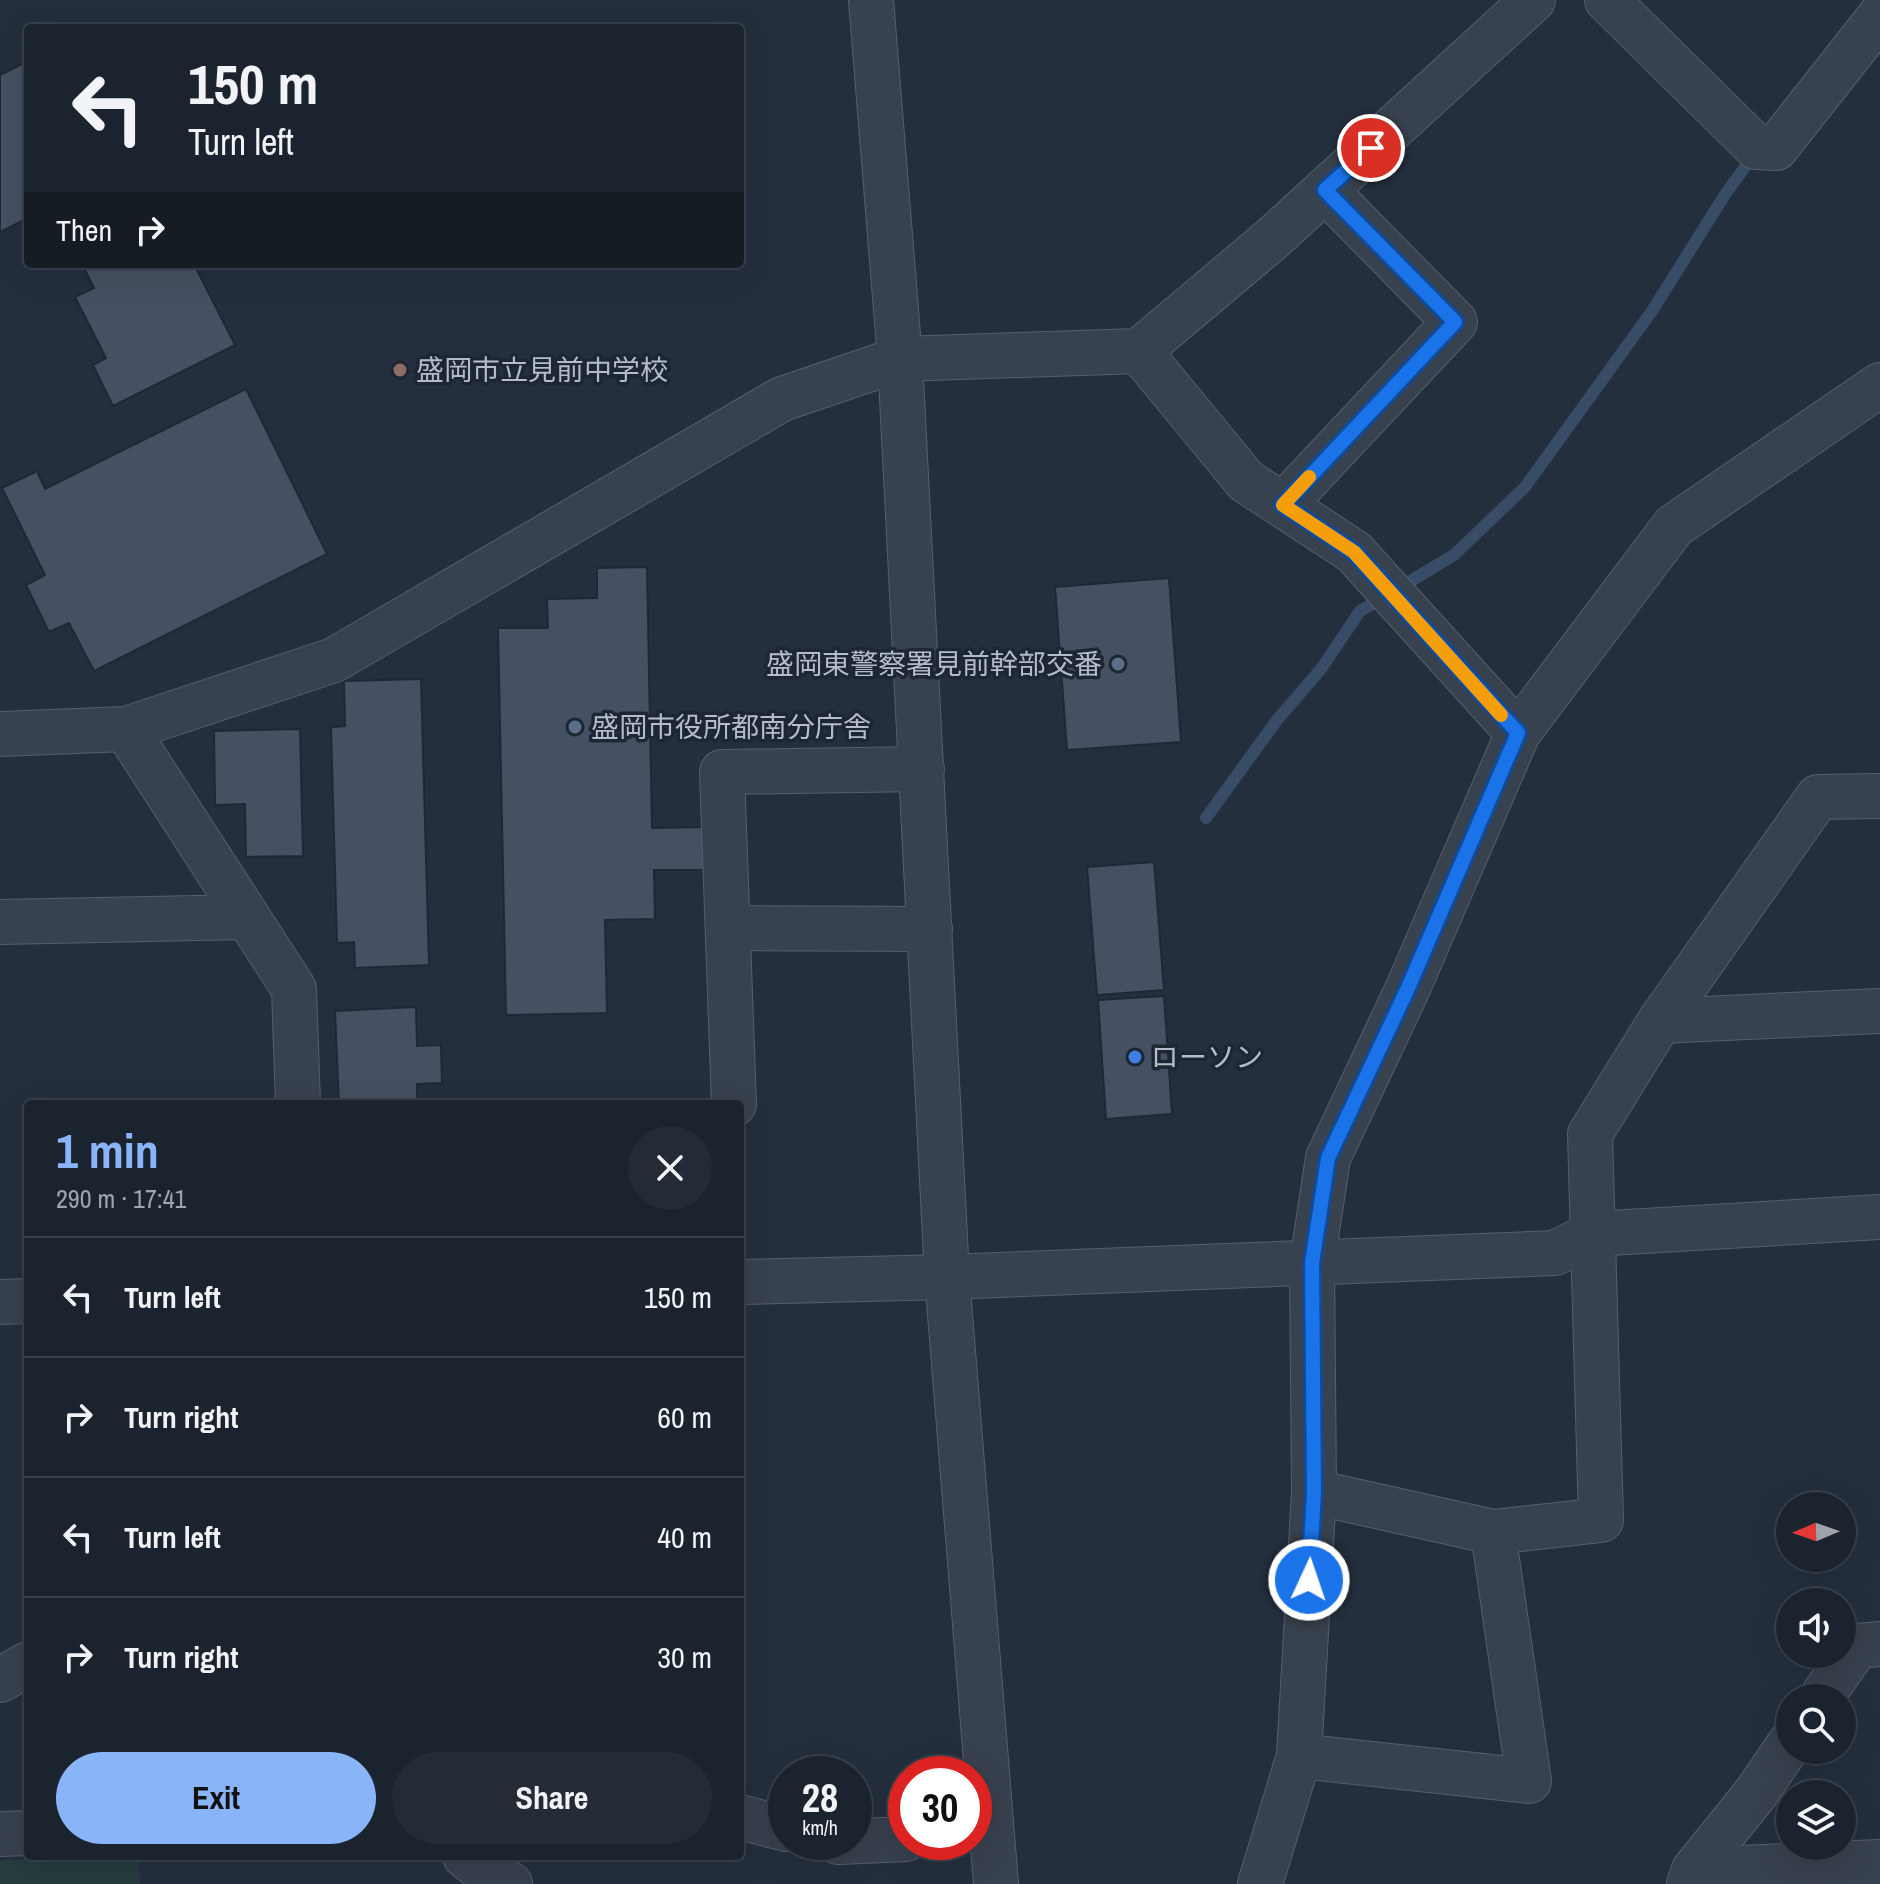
<!DOCTYPE html>
<meta charset="utf-8">
<style>
body{margin:0;font-family:"Archivo Narrow","Noto Sans JP",sans-serif;background:#242b36;color:#f1f3f6;height:100vh;display:flex;flex-direction:column;font-size:30px;white-space:nowrap}
*{box-sizing:border-box;margin:0}
p{font-size:26px;color:#a0a4aa}
.icon{flex:none;width:44px;height:44px;fill:none;stroke:currentColor;stroke-width:2;stroke-linecap:round;stroke-linejoin:round}
.map{position:relative;flex:1;overflow:hidden}
.drawer{position:absolute;left:24px;top:1100px;width:720px;height:760px;display:flex;flex-direction:column;background:#1b232e;border-radius:8px;box-shadow:0 8px 32px #0002,0 0 0 2px #39404a}
.drawer>*{flex:none}
.guide{position:absolute;left:24px;top:24px;width:720px;height:244px;border-radius:8px;box-shadow:0 8px 32px #0002,0 0 0 2px #39404a;background:#1b232e;color:#f1f3f6;overflow:hidden}
.needle{width:52px;rotate:268deg}
.fabs{position:absolute;left:1776px;top:1492px;display:grid;gap:16px}
.fabs a{display:grid;place-items:center;width:80px;height:80px;border-radius:50%;background:#1b232e;box-shadow:0 8px 32px #0002,0 0 0 2px #39404a;font-size:40px}
.speed{position:absolute;left:768px;top:1756px;display:flex;gap:16px;font-size:40px;font-weight:700;text-align:center}
.speed>*{display:grid;place-content:center;width:104px;height:104px;border-radius:50%;background:#1b232e;box-shadow:0 8px 32px #0002,0 0 0 2px #39404a;line-height:1}
.speed small{font-size:20px;font-weight:400}
.speed .limit{border:12px solid #d22;background:#fff;color:#111}
.pin{position:absolute;display:grid;place-items:center;width:68px;height:68px;color:#fff;margin:-34px;border:4px solid #fff;border-radius:50%;box-shadow:0 2px 8px #0007}
.me{position:absolute;width:88px;margin:-44px;rotate:3deg;stroke-linejoin:round;filter:drop-shadow(0 0 6px #0008)}
.turn{display:flex;align-items:center;gap:28px;height:168px;padding:0 32px;font-size:36px}
.turn .icon{width:104px;height:104px;stroke-width:2.5}
.turn b{display:block;font-size:56px;line-height:68px}
.then{display:flex;align-items:center;height:76px;padding:0 32px;background:#0003;gap:16px;font-size:30px}
.round{display:grid;place-items:center;flex:none;width:84px;height:84px;border-radius:42px;background:#242b36}
.summary{display:flex;align-items:center;justify-content:space-between;height:136px;padding:0 32px}
h1{font-size:48px;font-weight:700;line-height:60px;color:#8ab4f8}
.primary-button{display:flex;gap:16px;margin-top:auto;padding:16px 32px}
.primary-button a{flex:1;height:92px;border-radius:48px;background:#8ab4f8;color:#111;font-size:32px;font-weight:700;line-height:92px;text-align:center}
.primary-button a+a{background:#242b36;color:#f1f3f6}
ul{padding:0;list-style:none}
li{display:flex;align-items:center;gap:24px;height:120px;padding:0 32px;border-top:2px solid #39404a}
li div{flex:1}
li b{display:block;font-size:30px}
li em{font-style:normal}
.map>svg:first-child{display:block}
.green{fill:#263c3f}
.lines{fill:none;stroke-linecap:round;stroke-linejoin:round}
.stream{stroke:#394c67;stroke-width:12}
.building{fill:#455162;stroke:#1f2835;stroke-width:2}
.minor-casing{stroke:#565f6c;stroke-width:46}
.minor{stroke:#38414e;stroke-width:44}
.route-casing{stroke:#114b97;stroke-width:20}
.route{stroke:#1a73e8;stroke-width:14}
.slow{stroke:#f59e0b;stroke-width:14}
.education-dot{fill:#8d6e63;stroke:#1d2633;stroke-width:3}
.service-dot{fill:#5c6f8a;stroke:#1d2633;stroke-width:3}
.shop-dot{fill:#3f7fe0;stroke:#1d2633;stroke-width:3}
.labels{text-anchor:middle;stroke-width:7;stroke-linejoin:round;paint-order:stroke}
.poi-label{font-size:28px;fill:#b4bcc9;stroke:#1d2633;text-anchor:start}
</style>
<div class="map">
<svg width="1880" height="1884" viewBox="0 0 1880 1884">
<rect width="100%" height="100%" fill="#242f3e"/>
<polygon class="green" points="59,1856 139,1856 140,1884 0,1884 0,1861"/>
<g class="lines">
<g class="stream">
<polyline points="1399,588 1454,555 1525,487 1652,311 1726,193 1756,152"/>
<polyline points="1206,818 1277,720 1321,669 1360,611 1383,598"/>
</g>
</g>
<g class="building">
<polygon points="28,61 28,218 0,232 0,75"/>
<polygon points="82,264 194,264 235,345 113,406 93,365 106,358 75,297 94,288"/>
<polygon points="246,389 327,554 94,671 69,623 49,632 26,585 45,575 2,488 37,471 45,489"/>
<polygon points="647,567 652,828 705,827 706,870 654,870 655,919 605,920 607,1013 506,1015 498,628 548,628 547,599 597,598 597,568"/>
<polygon points="1169,578 1181,742 1067,750 1055,587"/>
<polygon points="421,679 429,965 355,968 354,942 337,943 331,727 345,726 344,681"/>
<polygon points="300,729 303,856 246,857 245,804 215,805 214,731"/>
<polygon points="1154,862 1164,990 1097,995 1087,867"/>
<polygon points="1164,996 1172,1114 1106,1119 1098,1000"/>
<polygon points="416,1007 417,1046 441,1045 442,1083 417,1084 417,1104 339,1104 335,1011"/>
</g>
<g class="lines">
<g class="minor-casing">
<g id="minor">
<polyline points="871,0 900,359 947,1277 996,1884"/>
<polyline points="1607,0 1756,147 1776,148 1880,16"/>
<polyline points="1139,351 1246,481 1354,552 1518,733 1674,526 1880,385"/>
<polyline points="1283,505 1455,322 1325,190"/>
<polyline points="126,729 294,989 298,1104"/>
<polyline points="0,734 126,729 334,660 782,399 900,359 1139,351 1273,238 1533,0"/>
<polyline points="0,922 247,917"/>
<polyline points="728,928 930,929"/>
<polyline points="1660,1021 1880,1011"/>
<polyline points="734,1104 722,772 922,769"/>
<polyline points="740,1282 947,1277 1555,1253 1593,1234 1880,1217"/>
<polyline points="0,1302 28,1301"/>
<polyline points="1314,1492 1493,1532 1601,1520 1590,1134 1660,1021 1818,797 1880,796"/>
<polyline points="0,1680 28,1664"/>
<polyline points="1821,1698 1857,1646 1880,1644"/>
<polyline points="1299,1756 1529,1781 1493,1532"/>
<polyline points="740,1817 786,1829"/>
<polyline points="0,1834 28,1833"/>
<polyline points="838,1842 906,1839"/>
<polyline points="465,1856 484,1871 510,1884"/>
<polyline points="1694,1870 1880,1862"/>
<polyline points="1260,1884 1299,1756 1314,1492 1312,1263 1328,1158 1408,988 1518,733"/>
<polyline points="1689,1884 1694,1870 1756,1793 1790,1743"/>
</g>
</g>
<use href="#minor" class="minor"/>
</g>
<g class="lines">
<g class="route-casing">
<polyline id="route" points="1309,1580 1314,1492 1312,1263 1328,1158 1408,988 1518,733 1354,552 1283,505 1455,322 1325,190 1371,148"/>
</g>
<use href="#route" class="route"/>
<polyline class="slow" points="1309,477 1283,505 1354,552 1501,715"/>
</g>
<circle class="education-dot" cx="400" cy="370" r="8"/>
<g class="service-dot">
<circle cx="1118" cy="664" r="8"/>
<circle cx="575" cy="727" r="8"/>
</g>
<circle class="shop-dot" cx="1135" cy="1057" r="8"/>
<g class="labels">
<g class="poi-label">
<text x="416" y="380">盛岡市立見前中学校</text>
<text x="1102" y="674" text-anchor="end">盛岡東警察署見前幹部交番</text>
<text x="591" y="737">盛岡市役所都南分庁舎</text>
<text x="1151" y="1067">ローソン</text>
</g>
</g>
</svg>
<div class="fabs">
<a><svg class="needle" viewBox="-14 -14 28 28"><path d="M0-13l5 13h-10z" fill="#e53935"/><path d="M0 13l5-13h-10z" fill="#a0a4aa"/></svg></a>
<a><svg class="icon" aria-label="sound" viewBox="0 0 24 24"><path d="M4 9h4l5-4v14l-5-4H4zM17 9q2 3 0 6"/></svg></a>
<a><svg class="icon" aria-label="search" viewBox="0 0 24 24"><circle cx="10" cy="10" r="6"/><path d="M15 15l6 6"/></svg></a>
<a><svg class="icon" aria-label="layers" viewBox="0 0 24 24"><path d="M12 4l9 5-9 5-9-5zM3 14l9 5 9-5"/></svg></a>
</div>
<div class="speed"><div>28<small>km/h</small></div><div class="limit">30</div></div>
<div class="pin" style="left:1371px;top:148px;background:#d93025"><svg class="icon" aria-label="arrive" viewBox="0 0 24 24"><path d="M6 21V4h12l-3 4 3 4H6"/></svg></div>
<svg class="me" style="left:1309px;top:1580px" viewBox="-20 -20 40 40"><circle r="17" fill="#1a73e8" stroke="#fff" stroke-width="3"/><path d="M0-11L8 9 0 5-8 9z" fill="#fff"/></svg>
<div class="guide">
<div class="turn"><svg class="icon" aria-label="left" viewBox="0 0 24 24"><path d="M17 20v-9H6M10 6l-5 5 5 5"/></svg><div><b>150 m</b>Turn left</div></div>
<div class="then">Then<svg class="icon" aria-label="right" viewBox="0 0 24 24"><path d="M7 20v-9h11M14 6l5 5-5 5"/></svg></div>
</div>
<section class="drawer">
<div class="summary"><div><h1>1 min</h1><p>290 m · 17:41</p></div><a class="round"><svg class="icon" aria-label="close" viewBox="0 0 24 24"><path d="M6 6l12 12M18 6L6 18"/></svg></a></div>
<ul>
<li><svg class="icon" aria-label="left" viewBox="0 0 24 24"><path d="M17 20v-9H6M10 6l-5 5 5 5"/></svg><div><b>Turn left</b></div><em>150 m</em></li>
<li><svg class="icon" aria-label="right" viewBox="0 0 24 24"><path d="M7 20v-9h11M14 6l5 5-5 5"/></svg><div><b>Turn right</b></div><em>60 m</em></li>
<li><svg class="icon" aria-label="left" viewBox="0 0 24 24"><path d="M17 20v-9H6M10 6l-5 5 5 5"/></svg><div><b>Turn left</b></div><em>40 m</em></li>
<li><svg class="icon" aria-label="right" viewBox="0 0 24 24"><path d="M7 20v-9h11M14 6l5 5-5 5"/></svg><div><b>Turn right</b></div><em>30 m</em></li>
</ul>
<div class="primary-button"><a>Exit</a><a>Share</a></div>
</section>
</div>
